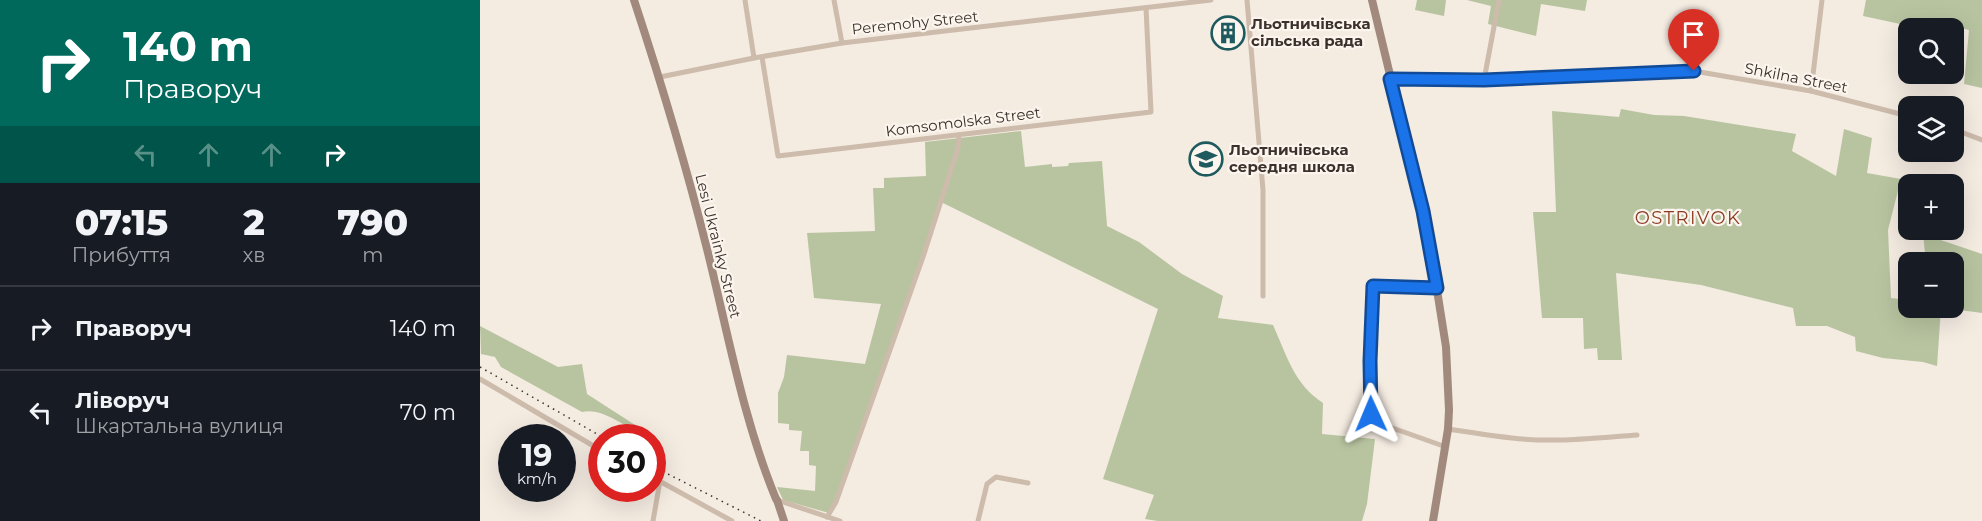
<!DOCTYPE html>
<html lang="uk">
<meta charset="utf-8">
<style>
body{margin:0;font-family:Montserrat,sans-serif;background:#242831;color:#f1f3f6;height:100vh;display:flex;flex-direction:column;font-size:22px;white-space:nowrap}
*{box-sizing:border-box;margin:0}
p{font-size:20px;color:#9ea1a6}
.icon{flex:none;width:33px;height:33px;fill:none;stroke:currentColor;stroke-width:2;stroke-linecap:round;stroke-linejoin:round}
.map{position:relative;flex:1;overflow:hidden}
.side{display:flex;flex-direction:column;background:#171b24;width:480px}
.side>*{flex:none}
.hud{background:#00695c;color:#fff;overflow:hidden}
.controls{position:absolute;left:1418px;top:18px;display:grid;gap:12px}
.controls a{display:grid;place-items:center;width:66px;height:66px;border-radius:12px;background:#171b24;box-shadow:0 6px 24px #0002;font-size:30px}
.speed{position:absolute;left:18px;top:424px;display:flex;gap:12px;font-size:30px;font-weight:700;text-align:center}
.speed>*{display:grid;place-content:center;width:78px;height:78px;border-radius:50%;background:#171b24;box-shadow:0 6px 24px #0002;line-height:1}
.speed small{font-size:15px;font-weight:400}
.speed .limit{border:9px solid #d22;background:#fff;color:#111}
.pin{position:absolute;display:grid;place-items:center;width:51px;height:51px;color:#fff;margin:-62px -26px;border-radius:50% 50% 50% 0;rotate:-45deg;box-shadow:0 0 6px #0007}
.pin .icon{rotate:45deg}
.me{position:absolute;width:66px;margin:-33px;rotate:359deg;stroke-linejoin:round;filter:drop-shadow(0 0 4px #0008)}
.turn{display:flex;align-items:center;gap:21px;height:126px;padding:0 24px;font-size:27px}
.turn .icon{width:78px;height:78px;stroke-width:2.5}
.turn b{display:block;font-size:42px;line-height:51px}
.lanes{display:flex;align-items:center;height:57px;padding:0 24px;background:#0003;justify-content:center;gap:30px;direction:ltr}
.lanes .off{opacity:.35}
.eta{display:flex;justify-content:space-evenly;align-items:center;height:102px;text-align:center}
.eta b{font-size:36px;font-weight:800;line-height:42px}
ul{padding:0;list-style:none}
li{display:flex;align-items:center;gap:18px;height:84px;padding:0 24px;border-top:2px solid #363941}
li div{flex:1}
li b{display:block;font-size:22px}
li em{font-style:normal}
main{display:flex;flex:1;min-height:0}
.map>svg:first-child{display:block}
.green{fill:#b8c4a0}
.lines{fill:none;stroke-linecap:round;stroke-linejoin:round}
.street{stroke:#cdbbac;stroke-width:5}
.secondary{stroke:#a18a7d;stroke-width:8}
.rail{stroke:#3b302b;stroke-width:1.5;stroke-dasharray:1.5 4.5;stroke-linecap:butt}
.route-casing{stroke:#114b97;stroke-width:15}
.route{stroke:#1a73e8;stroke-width:10}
.labels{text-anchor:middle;stroke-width:4.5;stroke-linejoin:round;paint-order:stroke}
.street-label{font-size:15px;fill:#3b302b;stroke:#fbf5ee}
.poi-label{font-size:15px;font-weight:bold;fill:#3b302b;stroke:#fbf5ee;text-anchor:start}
.quarter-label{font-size:18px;letter-spacing:1.5px;fill:#8c3b22;stroke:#fbf5ee}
</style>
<main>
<section class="side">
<div class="hud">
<div class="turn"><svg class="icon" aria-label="right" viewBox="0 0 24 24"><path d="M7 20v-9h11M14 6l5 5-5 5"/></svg><div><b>140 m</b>Праворуч</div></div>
<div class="lanes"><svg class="icon off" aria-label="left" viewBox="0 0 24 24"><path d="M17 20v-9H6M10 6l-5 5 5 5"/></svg><svg class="icon off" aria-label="ahead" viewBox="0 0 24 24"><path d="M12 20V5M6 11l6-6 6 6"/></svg><svg class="icon off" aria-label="ahead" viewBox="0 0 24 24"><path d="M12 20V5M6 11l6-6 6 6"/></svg><svg class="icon" aria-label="right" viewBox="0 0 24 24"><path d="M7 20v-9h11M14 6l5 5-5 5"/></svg></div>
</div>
<div class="eta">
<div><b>07:15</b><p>Прибуття</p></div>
<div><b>2</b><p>хв</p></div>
<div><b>790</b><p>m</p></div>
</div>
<ul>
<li><svg class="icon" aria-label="right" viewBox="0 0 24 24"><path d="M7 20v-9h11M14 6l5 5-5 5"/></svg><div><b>Праворуч</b></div><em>140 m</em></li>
<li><svg class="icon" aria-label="left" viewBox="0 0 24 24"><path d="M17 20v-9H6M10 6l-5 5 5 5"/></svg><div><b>Ліворуч</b><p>Шкартальна вулиця</p></div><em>70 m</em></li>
</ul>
</section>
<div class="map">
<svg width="1502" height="521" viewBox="0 0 1502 521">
<rect width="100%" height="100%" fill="#f4ebe1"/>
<g class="green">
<polygon points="937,0 966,0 964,16 935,10"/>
<polygon points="987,0 1107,0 1105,11 1061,4 1056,36 1008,24 1011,6"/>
<polygon points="1386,0 1502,0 1502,88 1484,84 1489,30 1459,23 1457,28 1439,28 1383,16"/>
<polygon points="1141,109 1174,115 1204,116 1316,134 1312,151 1356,176 1364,129 1392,138 1387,173 1421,179 1408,230 1411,298 1428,300 1428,308 1461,308 1457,366 1443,362 1403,358 1376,351 1375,337 1347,326 1316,326 1313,308 1221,285 1136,273 1142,360 1118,360 1117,348 1104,349 1103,318 1062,318 1053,212 1076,212 1072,111 1139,117"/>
<path d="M 541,131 L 545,167 L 572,164 L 572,167 L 588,166 L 589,163 L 622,161 L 627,226 L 659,242 L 702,274 L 743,296 L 738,318 L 793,325 C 807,356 814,384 843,403 L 842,434 L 895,439 L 887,504 L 882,521 L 678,521 L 665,519 L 674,495 L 623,479 L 678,309 L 461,202 L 356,502 L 349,513 L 303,500 L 297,487 L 335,491 L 336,466 L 329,465 L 329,451 L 320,451 L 322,431 L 309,430 L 309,424 L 298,423 L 298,393 L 304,377 L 307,355 L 385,364 L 401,304 L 334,298 L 327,233 L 395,231 L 393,188 L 404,188 L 404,178 L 446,176 L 445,142 Z"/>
<polygon points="1443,234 1502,254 1502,313 1465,308 1473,308 1473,262 1446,262"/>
<path d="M 0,326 L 78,367 L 102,364 L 107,394 L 169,434 L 163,436 C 146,427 122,407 102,412 L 21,367 L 15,357 L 1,354 Z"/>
</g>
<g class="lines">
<g class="street">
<polyline points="265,0 274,58"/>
<polyline points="354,0 362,43"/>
<polyline points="767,0 783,190 783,296"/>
<polyline points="282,57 298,156 671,112 666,8"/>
<polyline points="180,77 274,58 362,43 731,0"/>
<polyline points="910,79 1004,80 1214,71 1331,91 1428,116"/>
<polyline points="1004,80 1019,0"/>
<polyline points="1331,91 1342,0"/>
<polyline points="1473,129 1502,140"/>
<polyline points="957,288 893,286 890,361 891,414 893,421 966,447"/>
<polyline points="0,379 122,451"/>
<path d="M 968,429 C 990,432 1011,436 1032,438 C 1074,443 1116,438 1157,435"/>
<polyline points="172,477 252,521"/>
<polyline points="297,500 360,521"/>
<polyline points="347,517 356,502 443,257 478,148 479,135"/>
<polyline points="173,521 180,481"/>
<polyline points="498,521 507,484 516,477 548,483"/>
</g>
<g class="secondary">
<path d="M 154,0 C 181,82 206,165 227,249 C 248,333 263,419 296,499"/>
<polyline points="892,0 948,233 966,347 969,410 968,429 953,521"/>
<polyline points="297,500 304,521"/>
</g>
<g class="rail">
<polyline points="0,367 124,438"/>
<polyline points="172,466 281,521"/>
</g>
</g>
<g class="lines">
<g class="route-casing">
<polyline id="route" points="891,414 890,361 893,286 957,288 943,211 910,79 1004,80 1214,71"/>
</g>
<use href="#route" class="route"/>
</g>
<defs>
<g id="building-ring" transform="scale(1.725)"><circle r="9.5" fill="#fbf5ee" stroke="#1f5a5e" stroke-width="1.5"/><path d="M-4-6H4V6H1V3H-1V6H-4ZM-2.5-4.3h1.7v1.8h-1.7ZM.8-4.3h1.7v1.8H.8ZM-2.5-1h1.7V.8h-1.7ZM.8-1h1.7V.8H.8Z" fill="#1f5a5e"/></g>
<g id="school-ring" transform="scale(1.725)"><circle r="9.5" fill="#fbf5ee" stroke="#1f5a5e" stroke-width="1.5"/><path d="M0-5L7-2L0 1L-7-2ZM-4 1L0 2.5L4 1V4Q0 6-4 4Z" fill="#1f5a5e"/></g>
</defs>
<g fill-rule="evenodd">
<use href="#building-ring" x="748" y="33"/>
<use href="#school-ring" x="726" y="159"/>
</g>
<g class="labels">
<g class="street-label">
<text transform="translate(435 23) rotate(-6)" y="5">Peremohy Street</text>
<text transform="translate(1316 78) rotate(11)" y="5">Shkilna Street</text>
<text transform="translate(483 122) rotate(-7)" y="5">Komsomolska Street</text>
<text transform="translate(238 246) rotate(76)" y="5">Lesi Ukrainky Street</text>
</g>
<g class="poi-label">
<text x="771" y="29">Льотничівська<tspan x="771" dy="17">сільська рада</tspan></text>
<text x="749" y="155">Льотничівська<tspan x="749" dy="17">середня школа</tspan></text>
</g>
<g class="quarter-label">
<text x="1208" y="224">OSTRIVOK</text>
</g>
</g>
</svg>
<div class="controls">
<a><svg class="icon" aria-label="search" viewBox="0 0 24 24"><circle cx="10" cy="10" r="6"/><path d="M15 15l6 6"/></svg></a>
<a><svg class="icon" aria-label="layers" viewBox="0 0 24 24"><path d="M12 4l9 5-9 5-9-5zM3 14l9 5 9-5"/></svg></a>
<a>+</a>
<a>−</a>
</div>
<div class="speed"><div>19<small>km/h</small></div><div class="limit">30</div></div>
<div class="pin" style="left:1214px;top:71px;background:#d93025"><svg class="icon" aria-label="arrive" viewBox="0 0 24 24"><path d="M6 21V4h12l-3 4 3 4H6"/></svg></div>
<svg class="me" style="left:891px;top:414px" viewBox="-20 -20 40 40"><path d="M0-17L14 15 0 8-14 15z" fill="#1a73e8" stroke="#fff" stroke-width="4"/></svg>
</div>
</main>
